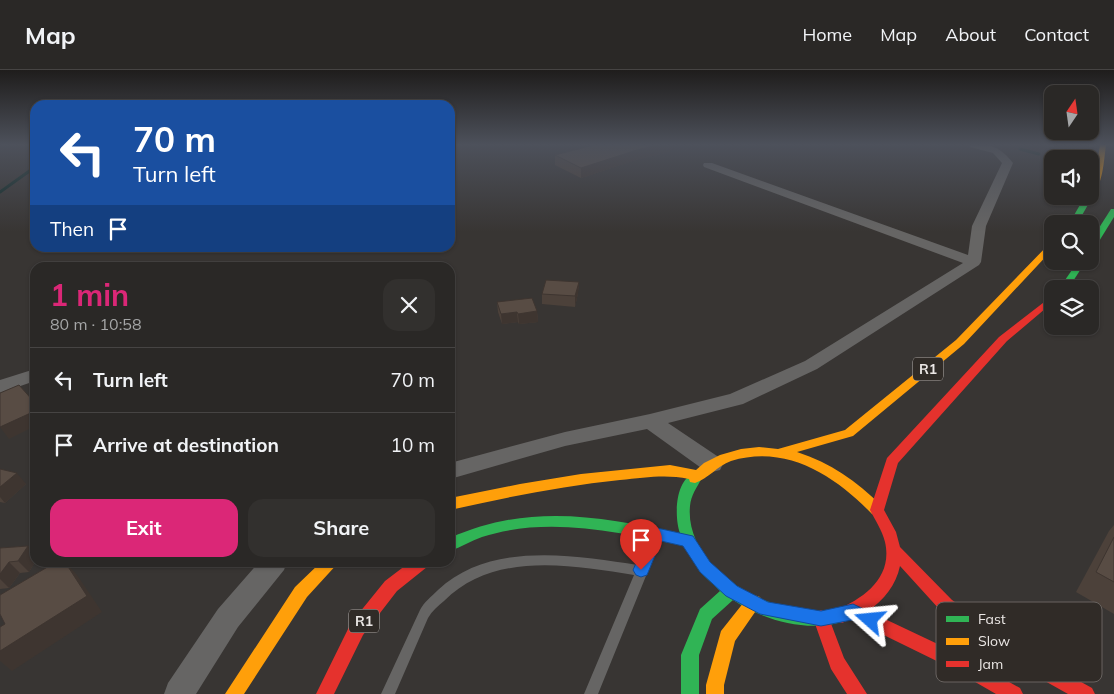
<!DOCTYPE html>
<meta charset="utf-8">
<style>
body{margin:0;font-family:Mulish,sans-serif;background:#32302e;color:#f1f3f6;height:100vh;display:flex;flex-direction:column;font-size:19px;white-space:nowrap}
*{box-sizing:border-box;margin:0}
p{font-size:16px;color:#a5a6a7}
.icon{flex:none;width:28px;height:28px;fill:none;stroke:currentColor;stroke-width:2;stroke-linecap:round;stroke-linejoin:round}
.map{position:relative;flex:1;overflow:hidden}
.side{position:absolute;left:30px;top:192px;width:425px;height:305px;display:flex;flex-direction:column;background:#2a2826;border-radius:15px;box-shadow:0 1px 4px #0004,0 0 0 1px #464443}
.side>*{flex:none}
.top-card{position:absolute;left:30px;top:30px;width:425px;height:152px;border-radius:15px;box-shadow:0 1px 4px #0004,0 0 0 1px #464443;background:#1a4fa0;color:#fff;overflow:hidden}
.needle{width:32px;rotate:13deg}
.tools{position:absolute;left:1044px;top:15px;display:grid;gap:10px}
.tools a{display:grid;place-items:center;width:55px;height:55px;border-radius:10px;background:#2a2826;box-shadow:0 1px 4px #0004,0 0 0 1px #464443;font-size:25px}
.pin{position:absolute;display:grid;place-items:center;width:42px;height:42px;color:#fff;margin:-51px -21px;border-radius:50% 50% 50% 0;rotate:-45deg;box-shadow:0 0 5px #0007}
.pin .icon{rotate:45deg}
.me{position:absolute;width:55px;margin:-28px;rotate:288deg;stroke-linejoin:round;filter:drop-shadow(0 0 4px #0008)}
.turn{display:flex;align-items:center;gap:18px;height:105px;padding:0 20px;font-size:22px}
.turn .icon{width:65px;height:65px;stroke-width:2.5}
.turn b{display:block;font-size:35px;line-height:42px}
.then{display:flex;align-items:center;height:48px;padding:0 20px;background:#0003;gap:10px;font-size:19px}
.round{display:grid;place-items:center;flex:none;width:52px;height:52px;border-radius:15px;background:#32302e}
.overview{display:flex;align-items:center;justify-content:space-between;height:85px;padding:0 20px}
h1{font-size:30px;font-weight:700;line-height:38px;color:#db2777}
.cta{display:flex;gap:10px;margin-top:auto;padding:10px 20px}
.cta a{flex:1;height:58px;border-radius:15px;background:#db2777;color:#fff;font-size:20px;font-weight:700;line-height:58px;text-align:center}
.cta a+a{background:#32302e;color:#f1f3f6}
ul{padding:0;list-style:none}
li{display:flex;align-items:center;gap:15px;height:65px;padding:0 20px;border-top:1px solid #464443}
li div{flex:1}
li b{display:block;font-size:19px}
li em{font-style:normal}
header{display:flex;align-items:center;gap:30px;box-sizing:border-box;height:70px;padding:0 25px;background:#2a2826;border-bottom:1px solid #464443}
header strong{font-size:24px}
nav{display:flex;gap:28px;margin-inline-start:auto;font-size:18px}
.map>svg:first-child{display:block}
.lines{fill:none;stroke-linecap:round;stroke-linejoin:round}
.stream{stroke:#0c2925;stroke-width:3}
.lane{fill:#666564;fill-rule:evenodd}
.street{fill:#666564;fill-rule:evenodd}
.fast{fill:#30b455;fill-rule:evenodd}
.slow{fill:#ff9f0a;fill-rule:evenodd}
.jam{fill:#e5322d;fill-rule:evenodd}
.wall{fill:#4c413a}
.shaded-wall{fill:#3e3530}
.building{fill:#584c44;stroke:#3e3530}
.route{fill:#1a73e8;stroke:#114b97}
.labels{text-anchor:middle;stroke-width:5;stroke-linejoin:round;paint-order:stroke}
.shield{fill:#302b27;stroke:#b3afac;stroke-width:1}
.shield-label{font-size:14px;font-weight:bold;fill:#ebe7e5}
.key{fill:#302b27;stroke:#686360;stroke-width:1}
.key-label{font-size:14px;fill:#ebe7e5}
</style>
<header>
<strong>Map</strong>
<nav><a>Home</a><a>Map</a><a>About</a><a>Contact</a></nav>
</header>
<div class="map">
<svg width="1114" height="624" viewBox="0 0 1114 624">
<rect width="100%" height="100%" fill="#383533"/>
<g class="lines">
<g class="stream">
<polyline points="1020,79 1039,84"/>
<polyline points="0,122 35,97"/>
</g>
<path class="lane" d="M 655,464 L 659,466 L 661,469 L 598,624 L 584,624 L 634,505 C 571,495 494,481 444,531 C 438,536 432,541 428,548 L 395,624 L 381,624 L 420,540 C 424,532 431,527 438,520 C 490,471 574,485 638,495 L 651,466 Z"/>
<g class="street">
<path d="M 969,75 C 990,74 1000,76 1013,93 L 986,156 L 981,192 L 979,195 L 817,299 L 743,334 L 668,353 L 720,388 L 723,394 L 720,400 L 712,402 L 704,400 L 647,359 L 565,376 L 450,409 L 450,393 L 565,362 L 650,344 L 730,324 L 805,291 L 963,193 L 704,97 L 703,95 L 704,93 L 712,93 L 968,185 L 972,156 L 1002,93 L 993,83 L 970,77 Z"/>
<polygon points="35,299 35,311 0,323 0,310"/>
<polygon points="259,492 287,492 284,500 238,557 196,624 164,624 168,613 218,539"/>
</g>
<g class="fast">
<polygon points="1090,124 1093,126 1077,154 1069,154 1085,126 1090,126"/>
<polygon points="1111,139 1114,139 1114,147 1093,181 1090,182 1090,172"/>
<polygon points="1078,191 1086,191 1068,219 1059,219"/>
<path d="M 695,403 L 700,404 L 702,408 C 697,417 691,425 690,436 C 685,490 748,532 795,539 C 802,540 811,541 818,541 C 828,541 838,536 848,540 L 850,545 L 848,550 C 811,564 764,551 733,530 L 712,549 L 699,585 L 699,624 L 681,624 L 681,585 L 700,539 L 720,521 L 700,502 L 684,476 C 619,462 547,446 482,467 C 471,471 461,477 450,481 L 450,468 C 528,433 599,446 680,463 C 674,447 675,409 695,403 Z"/>
</g>
<g class="slow">
<path d="M 1100,75 L 1106,75 C 1104,89 1103,119 1090,126 L 1090,117 L 1095,107 Z"/>
<path d="M 1049,174 L 1052,174 L 1052,180 L 964,274 L 853,366 L 797,382 C 831,393 856,411 882,436 L 884,440 L 882,444 L 877,446 L 872,444 C 835,406 787,374 731,391 C 717,396 708,409 695,413 L 690,412 L 689,409 C 664,404 645,408 620,410 C 563,416 507,427 450,440 L 450,428 L 520,414 L 581,404 L 670,395 L 696,400 L 704,393 L 720,385 L 741,379 L 759,377 L 778,379 L 845,360 L 956,270 Z"/>
<polygon points="321,492 339,492 307,527 244,624 225,624 295,517"/>
<polygon points="754,525 760,527 762,532 735,571 724,615 724,624 706,624 706,615 721,561 748,527"/>
</g>
<g class="jam">
<path d="M 1052,226 L 1052,233 L 1007,271 L 898,393 L 884,440 L 896,462 L 900,477 L 952,530 L 1025,581 L 1092,618 L 1095,624 L 1068,624 L 1013,593 L 940,540 L 900,496 C 896,515 884,530 868,541 L 963,586 L 1020,618 L 1023,624 L 996,624 L 951,598 L 851,549 L 842,553 L 836,550 L 834,545 L 836,540 C 865,528 893,507 885,472 C 882,460 875,450 870,440 L 887,388 L 999,267 Z"/>
<polygon points="410,492 429,492 427,497 397,521 363,565 334,624 316,624 351,553 385,511"/>
<polygon points="821,540 827,543 844,588 867,624 847,624 831,599 813,548 815,543"/>
</g>
</g>
<g class="wall">
<polygon points="594,75 679,75 679,76 670,79 670,82 639,89 581,108 555,95 555,85"/>
<polygon points="579,212 578,223 575,237 542,234 542,224"/>
<polygon points="497,232 537,241 538,252 519,254 518,252 502,254 498,242"/>
<polygon points="0,399 26,414 5,433 0,432"/>
<polygon points="1114,455 1114,544 1076,522 1109,461"/>
<polygon points="28,476 35,484 35,492 29,502 20,503 9,518 0,519 0,478"/>
</g>
<g class="shaded-wall">
<polygon points="660,75 679,75 679,76 670,79 670,82 639,89 581,108 581,98 640,79"/>
<polygon points="579,212 578,223 575,237 575,226"/>
<polygon points="537,241 538,252 519,254 518,244"/>
<polygon points="517,242 518,252 502,254 501,244"/>
<polygon points="35,341 35,356 9,369 0,357"/>
<polygon points="17,403 26,414 5,433 0,427 0,417"/>
<polygon points="28,476 35,484 35,492 29,502 18,491"/>
<polygon points="9,492 20,503 9,518 0,509 0,504"/>
<polygon points="65,492 77,505 102,542 12,601 0,591 0,581"/>
</g>
<g class="building">
<polygon points="594,75 660,75 640,79 581,98 555,85"/>
<polygon points="546,210 579,212 575,226 542,224"/>
<polygon points="532,228 537,241 518,244 517,242 501,244 497,232"/>
<polygon points="19,315 35,333 35,341 0,357 0,323"/>
<polygon points="0,399 17,403 0,417"/>
<polygon points="1114,467 1114,512 1096,502"/>
<polygon points="28,476 18,491 9,492 0,504 0,478"/>
<polygon points="56,492 65,492 87,526 0,581 0,557 5,554 0,544 0,525"/>
</g>
<linearGradient id="sky" x2="0" y2="1"><stop stop-color="#1f1d1c"/><stop offset="0.46" stop-color="#4d515b"/><stop offset="1" stop-color="#4d515b" stop-opacity="0"/></linearGradient>
<rect width="1114" height="162" fill="url(#sky)"/>
<polygon class="route" points="657,458 693,466 710,492 737,516 768,532 821,541 853,534 876,545 879,550 876,556 870,558 852,550 821,556 760,544 726,526 700,502 683,476 661,471 647,505 641,507 636,505 633,500 649,464 652,459"/>
<g class="labels">
<g class="shield">
<rect x="913" y="287.5" width="30" height="23" rx="4"/>
<rect x="349" y="539.5" width="30" height="23" rx="4"/>
</g>
<g class="shield-label">
<text x="928" y="304">R1</text>
<text x="364" y="556">R1</text>
</g>
</g>
<rect x="936" y="532" width="166" height="80" rx="8" class="key"/>
<rect x="946" y="546" width="23" height="6" fill="#30b455"/>
<rect x="946" y="568" width="23" height="7" fill="#ff9f0a"/>
<rect x="946" y="591" width="23" height="6" fill="#e5322d"/>
<g class="key-label">
<text x="978" y="554">Fast</text>
<text x="978" y="576">Slow</text>
<text x="978" y="599">Jam</text>
</g>
</svg>
<div class="tools">
<a><svg class="needle" viewBox="-14 -14 28 28"><path d="M0-13l5 13h-10z" fill="#e53935"/><path d="M0 13l5-13h-10z" fill="#a5a6a7"/></svg></a>
<a><svg class="icon" aria-label="sound" viewBox="0 0 24 24"><path d="M4 9h4l5-4v14l-5-4H4zM17 9q2 3 0 6"/></svg></a>
<a><svg class="icon" aria-label="search" viewBox="0 0 24 24"><circle cx="10" cy="10" r="6"/><path d="M15 15l6 6"/></svg></a>
<a><svg class="icon" aria-label="layers" viewBox="0 0 24 24"><path d="M12 4l9 5-9 5-9-5zM3 14l9 5 9-5"/></svg></a>
</div>
<div class="pin" style="left:641px;top:500px;background:#d93025"><svg class="icon" aria-label="arrive" viewBox="0 0 24 24"><path d="M6 21V4h12l-3 4 3 4H6"/></svg></div>
<svg class="me" style="left:870px;top:550px" viewBox="-20 -20 40 40"><path d="M0-17L14 15 0 8-14 15z" fill="#1a73e8" stroke="#fff" stroke-width="4"/></svg>
<div class="top-card">
<div class="turn"><svg class="icon" aria-label="left" viewBox="0 0 24 24"><path d="M17 20v-9H6M10 6l-5 5 5 5"/></svg><div><b>70 m</b>Turn left</div></div>
<div class="then">Then<svg class="icon" aria-label="arrive" viewBox="0 0 24 24"><path d="M6 21V4h12l-3 4 3 4H6"/></svg></div>
</div>
<section class="side">
<div class="overview"><div><h1>1 min</h1><p>80 m · 10:58</p></div><a class="round"><svg class="icon" aria-label="close" viewBox="0 0 24 24"><path d="M6 6l12 12M18 6L6 18"/></svg></a></div>
<ul>
<li><svg class="icon" aria-label="left" viewBox="0 0 24 24"><path d="M17 20v-9H6M10 6l-5 5 5 5"/></svg><div><b>Turn left</b></div><em>70 m</em></li>
<li><svg class="icon" aria-label="arrive" viewBox="0 0 24 24"><path d="M6 21V4h12l-3 4 3 4H6"/></svg><div><b>Arrive at destination</b></div><em>10 m</em></li>
</ul>
<div class="cta"><a>Exit</a><a>Share</a></div>
</section>
</div>
